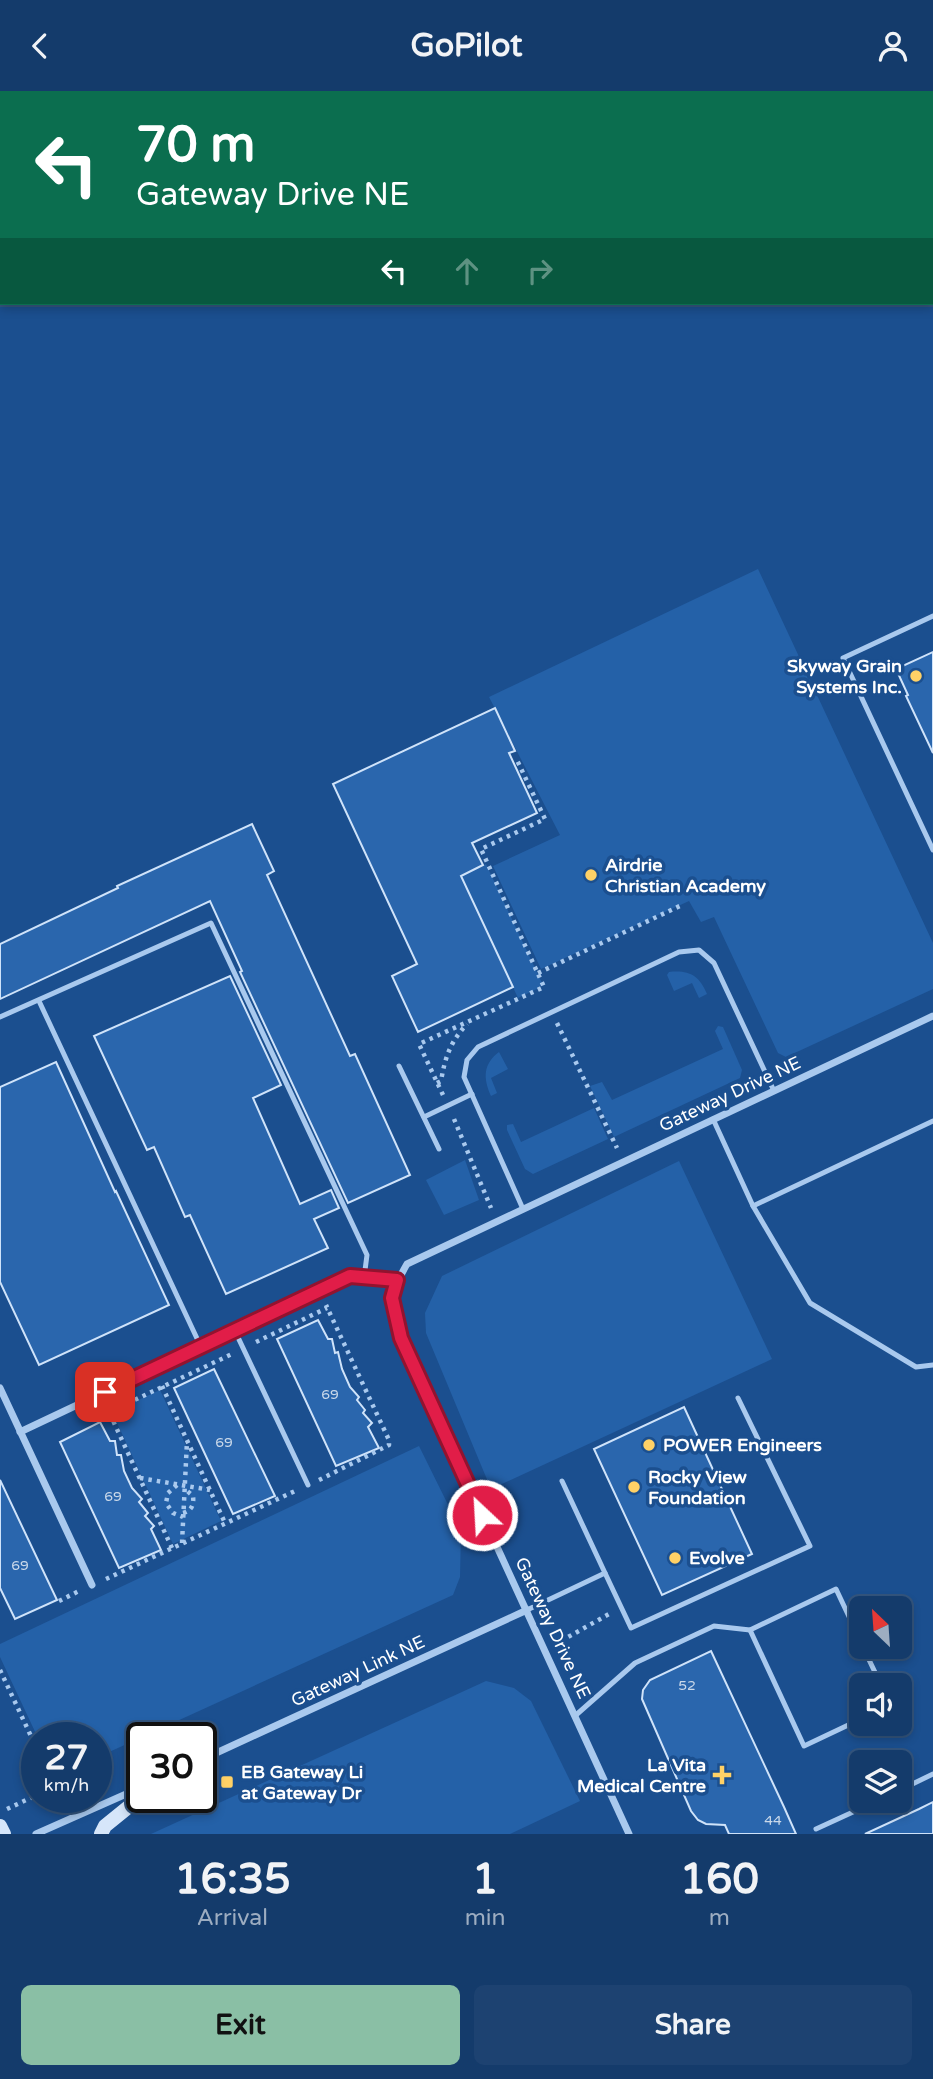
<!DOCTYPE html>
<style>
body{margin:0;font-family:"Varela Round",sans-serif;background:#1d4271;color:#f1f3f6;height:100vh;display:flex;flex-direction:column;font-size:26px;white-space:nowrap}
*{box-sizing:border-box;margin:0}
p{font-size:23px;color:#9dadc1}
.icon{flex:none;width:38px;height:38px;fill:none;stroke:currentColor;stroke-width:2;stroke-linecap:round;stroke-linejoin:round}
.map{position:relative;height:1743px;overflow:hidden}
.sheet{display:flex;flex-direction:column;background:#143b6b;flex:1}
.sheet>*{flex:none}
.top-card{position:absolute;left:0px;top:0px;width:934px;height:214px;box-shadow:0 4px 10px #0003,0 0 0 2px #33557e;background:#0b6e4f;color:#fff;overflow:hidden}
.needle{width:46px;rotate:335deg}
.fabs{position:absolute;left:849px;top:1505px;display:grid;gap:14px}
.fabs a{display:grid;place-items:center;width:63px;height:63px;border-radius:10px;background:#143b6b;box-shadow:0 4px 10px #0003,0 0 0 2px #33557e;font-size:35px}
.speed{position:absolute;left:21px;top:1631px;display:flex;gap:14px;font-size:35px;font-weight:700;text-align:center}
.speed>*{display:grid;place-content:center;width:91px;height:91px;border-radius:50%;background:#143b6b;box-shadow:0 4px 10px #0003,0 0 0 2px #33557e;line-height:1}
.speed small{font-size:18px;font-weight:400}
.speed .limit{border:4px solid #111;border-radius:10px;background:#fff;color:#111}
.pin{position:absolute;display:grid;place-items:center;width:60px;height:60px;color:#fff;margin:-30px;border-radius:14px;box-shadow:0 4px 10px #0006}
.me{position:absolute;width:77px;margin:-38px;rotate:335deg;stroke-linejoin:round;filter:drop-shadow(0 0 5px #0008)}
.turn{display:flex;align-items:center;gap:24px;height:147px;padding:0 21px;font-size:32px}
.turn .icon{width:91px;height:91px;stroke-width:2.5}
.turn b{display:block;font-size:49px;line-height:60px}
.lanes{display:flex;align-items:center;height:66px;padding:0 21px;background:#0003;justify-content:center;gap:35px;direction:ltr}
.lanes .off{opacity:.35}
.eta{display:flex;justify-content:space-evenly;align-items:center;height:119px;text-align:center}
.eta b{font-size:42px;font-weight:800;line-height:49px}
.cta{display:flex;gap:14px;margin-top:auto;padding:14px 21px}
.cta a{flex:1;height:80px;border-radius:10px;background:#8abfa5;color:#111;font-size:28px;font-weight:800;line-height:80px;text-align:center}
.cta a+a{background:#1d4271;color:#f1f3f6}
header{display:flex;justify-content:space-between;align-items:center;height:91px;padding:0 21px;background:#143b6b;font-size:32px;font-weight:800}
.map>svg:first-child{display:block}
.green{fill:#2461a8}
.building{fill:#2a66ad;stroke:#cfe3fa;stroke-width:2}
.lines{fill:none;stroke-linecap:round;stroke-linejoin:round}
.path{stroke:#a9c9ee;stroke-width:4.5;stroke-dasharray:3.5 5;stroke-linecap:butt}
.lane{stroke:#a9c9ee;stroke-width:5}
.street{stroke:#a9c9ee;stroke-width:7}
.secondary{stroke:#d6e6fa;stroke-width:14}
.route-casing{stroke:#92132f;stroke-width:18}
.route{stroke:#e11d48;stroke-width:12}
.poi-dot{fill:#ffd166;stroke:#1b4f8f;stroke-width:2.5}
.labels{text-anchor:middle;stroke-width:7;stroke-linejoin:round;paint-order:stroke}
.number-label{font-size:14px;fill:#cad9ea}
.poi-label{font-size:18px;font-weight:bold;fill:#fff;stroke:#1b4f8f;text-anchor:start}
.street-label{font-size:18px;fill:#fff;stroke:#1b4f8f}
</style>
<header><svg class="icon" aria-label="back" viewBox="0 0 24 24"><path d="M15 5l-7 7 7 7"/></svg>GoPilot<svg class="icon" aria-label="person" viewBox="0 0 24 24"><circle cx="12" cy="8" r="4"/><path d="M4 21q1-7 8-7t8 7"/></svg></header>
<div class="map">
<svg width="933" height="1743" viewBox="0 0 933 1743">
<rect width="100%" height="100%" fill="#1b4f8f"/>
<g class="green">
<polygon points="758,478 933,852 933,898 786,966 778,962 714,826 701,831 689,810 541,878 493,775 560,744 489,606"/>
<polygon points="486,773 542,892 539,897 518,907 461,785"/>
<path d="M 669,881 C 689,879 699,884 707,903 L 699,907 L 692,892 L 674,900 L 667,884 Z"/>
<polygon points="718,935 723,936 742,979 740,987 614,1046 590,995 602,991 612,1009 723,958 715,940"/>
<path d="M 499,961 L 508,978 L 491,987 L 497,1002 L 491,1005 C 483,987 483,973 499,961 Z"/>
<polygon points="594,1017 608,1048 533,1083 525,1078 507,1039 507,1034 513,1033 521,1051"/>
<polygon points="465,1069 479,1109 444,1124 426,1089"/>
<polygon points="679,1070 772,1268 491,1398 426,1242 425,1222 442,1185"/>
<polygon points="160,1299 221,1430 173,1453 112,1321"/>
<polygon points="419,1355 461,1440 460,1486 453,1504 96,1667 96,1647 38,1647 0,1566 0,1553"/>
<polygon points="486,1590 514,1597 531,1610 580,1710 510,1743 151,1743"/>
</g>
<g class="building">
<polygon points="933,561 933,662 906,605 908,604 896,578"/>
<polygon points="495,617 515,660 509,662 537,722 472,752 483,774 461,785 513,896 418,941 392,885 417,873 333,693"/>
<polygon points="252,733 274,780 267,784 350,965 355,963 410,1084 348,1112 240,881 242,880 210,810 0,908 0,853 118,797 117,795"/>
<polygon points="230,885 281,994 253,1007 300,1113 331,1099 339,1117 314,1128 328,1157 226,1203 190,1124 185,1126 154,1056 147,1059 94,945"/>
<polygon points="56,971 115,1101 116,1100 169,1214 39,1274 0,1191 0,996"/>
<polygon points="318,1229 328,1248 332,1248 335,1262 338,1261 342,1278 350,1296 359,1306 357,1309 365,1319 363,1322 372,1332 368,1336 379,1357 336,1375 277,1248"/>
<polygon points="214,1278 275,1405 233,1423 174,1297"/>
<polygon points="684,1316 752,1463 662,1504 594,1358"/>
<polygon points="100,1331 110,1350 115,1350 117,1364 121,1364 124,1380 132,1397 142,1408 139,1411 148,1422 145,1425 154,1435 151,1438 161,1459 119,1477 60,1351"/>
<polygon points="0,1389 57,1509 15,1528 0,1497"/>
<polygon points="711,1560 784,1716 796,1743 729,1743 725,1734 706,1733 698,1729 691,1720 642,1608 643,1599 650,1589"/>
<polygon points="933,1711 933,1743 865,1743 919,1718"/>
</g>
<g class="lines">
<g class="path">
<polyline points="538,882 684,813"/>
<polyline points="557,932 617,1057"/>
<path d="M 437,992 L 441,990 C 445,967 450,951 467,933"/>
<polyline points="443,1004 419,953 544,896 481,758 545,728 516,667"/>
<polyline points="454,1028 491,1117"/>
<polyline points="256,1251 327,1217"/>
<polyline points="162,1295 225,1432"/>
<polyline points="140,1387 210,1399"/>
<polyline points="319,1389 389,1354 389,1349 326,1214"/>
<polyline points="177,1394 168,1402 166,1412 173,1422 183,1426"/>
<path d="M 183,1422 C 192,1420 194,1413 193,1405 L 185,1398"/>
<polyline points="182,1452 187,1350"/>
<polyline points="172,1457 109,1321 232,1263"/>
<polyline points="106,1488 295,1400"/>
<polyline points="59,1510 79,1500"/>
<polyline points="561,1550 609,1523"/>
<polyline points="0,1579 37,1658"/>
<polyline points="45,1706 53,1721"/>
<polyline points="7,1718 37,1704"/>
</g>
<g class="lane">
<polyline points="933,525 843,567 933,759"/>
<polyline points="39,910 201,1256"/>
<polyline points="0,926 211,832 367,1164 364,1187"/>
<polyline points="399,975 439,1058"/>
<polyline points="424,1026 472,1003"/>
<polyline points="713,1028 753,1115 933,1030"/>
<polyline points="753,1115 810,1212 916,1276 933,1274"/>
<polyline points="523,1118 464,986 467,969 478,956 679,861 699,859 714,872 774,1000"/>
<polyline points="235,1240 308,1394"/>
<polyline points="605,1482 631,1537 810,1455 738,1307"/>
<polyline points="527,1519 605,1482 562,1390"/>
<polyline points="750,1539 804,1655 861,1628"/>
<polyline points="863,1556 881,1594"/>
<polyline points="576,1624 635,1572 714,1535 750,1539 836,1498 861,1551"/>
<polyline points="900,1699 933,1683"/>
<polyline points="816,1738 877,1710"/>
</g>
<g class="street">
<polyline points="0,1297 92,1494"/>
<polyline points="20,1341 350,1185 397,1189"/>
<polyline points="201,1669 527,1519"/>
<polyline points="36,1743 142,1696"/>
<path d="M 629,1743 L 401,1247 C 393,1212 388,1205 407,1173 L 933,925"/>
</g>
<g class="secondary">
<polyline points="0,1735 4,1743"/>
<polyline points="101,1743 105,1735 142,1705"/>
</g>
</g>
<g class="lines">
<g class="route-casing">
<polyline id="route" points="105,1301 350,1185 397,1189 392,1207 401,1247 482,1424"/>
</g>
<use href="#route" class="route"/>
</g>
<g class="poi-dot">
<circle cx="916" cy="585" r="7"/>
<circle cx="591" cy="784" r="7"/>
<circle cx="649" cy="1354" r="7"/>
<circle cx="634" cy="1396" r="7"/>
<circle cx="675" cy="1467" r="7"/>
<path d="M718.5 1673.5h7v7h7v7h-7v7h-7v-7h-7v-7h7z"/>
<rect x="220" y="1684" width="14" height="14" rx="3.5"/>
</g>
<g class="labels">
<g class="number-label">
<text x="330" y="1308">69</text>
<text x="224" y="1356">69</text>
<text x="113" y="1410">69</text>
<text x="20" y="1479">69</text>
<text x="687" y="1599">52</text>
<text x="773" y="1734">44</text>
</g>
<g class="poi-label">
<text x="902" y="581" text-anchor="end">Skyway Grain<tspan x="902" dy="21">Systems Inc.</tspan></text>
<text x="605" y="780">Airdrie<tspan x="605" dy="21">Christian Academy</tspan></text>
<text x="663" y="1360">POWER Engineers</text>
<text x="648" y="1392">Rocky View<tspan x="648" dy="21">Foundation</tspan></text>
<text x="689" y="1473">Evolve</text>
<text x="706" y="1680" text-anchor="end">La Vita<tspan x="706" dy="21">Medical Centre</tspan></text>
<text x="241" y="1687">EB Gateway Li<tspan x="241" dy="21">at Gateway Dr</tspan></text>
</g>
<g class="street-label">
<text transform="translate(730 1003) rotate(-25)" y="6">Gateway Drive NE</text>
<text transform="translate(553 1537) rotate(65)" y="6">Gateway Drive NE</text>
<text transform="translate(358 1580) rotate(-25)" y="6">Gateway Link NE</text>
</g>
</g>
</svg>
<div class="fabs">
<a><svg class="needle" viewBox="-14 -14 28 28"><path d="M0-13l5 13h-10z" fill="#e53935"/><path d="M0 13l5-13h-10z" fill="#9dadc1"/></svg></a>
<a><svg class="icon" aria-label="sound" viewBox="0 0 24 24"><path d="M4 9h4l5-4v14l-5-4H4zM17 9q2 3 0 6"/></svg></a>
<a><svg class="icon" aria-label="layers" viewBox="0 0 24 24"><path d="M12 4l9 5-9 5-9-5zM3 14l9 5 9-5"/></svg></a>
</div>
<div class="speed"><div>27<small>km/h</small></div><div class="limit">30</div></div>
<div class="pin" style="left:105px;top:1301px;background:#d93025"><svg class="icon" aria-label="arrive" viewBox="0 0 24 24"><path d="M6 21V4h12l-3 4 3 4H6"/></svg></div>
<svg class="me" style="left:482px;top:1424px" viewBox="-20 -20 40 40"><circle r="17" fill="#e11d48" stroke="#fff" stroke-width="3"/><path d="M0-11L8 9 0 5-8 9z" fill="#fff"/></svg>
<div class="top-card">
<div class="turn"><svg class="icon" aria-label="left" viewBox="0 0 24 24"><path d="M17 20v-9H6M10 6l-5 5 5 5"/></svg><div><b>70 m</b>Gateway Drive NE</div></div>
<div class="lanes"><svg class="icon" aria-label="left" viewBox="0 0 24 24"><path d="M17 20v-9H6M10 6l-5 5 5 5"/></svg><svg class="icon off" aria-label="ahead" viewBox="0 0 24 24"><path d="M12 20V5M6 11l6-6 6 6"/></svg><svg class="icon off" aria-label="right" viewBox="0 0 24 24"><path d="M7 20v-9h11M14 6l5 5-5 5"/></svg></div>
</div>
</div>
<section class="sheet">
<div class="eta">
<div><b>16:35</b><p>Arrival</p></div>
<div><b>1</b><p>min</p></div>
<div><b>160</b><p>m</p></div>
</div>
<div class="cta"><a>Exit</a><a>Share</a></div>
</section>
